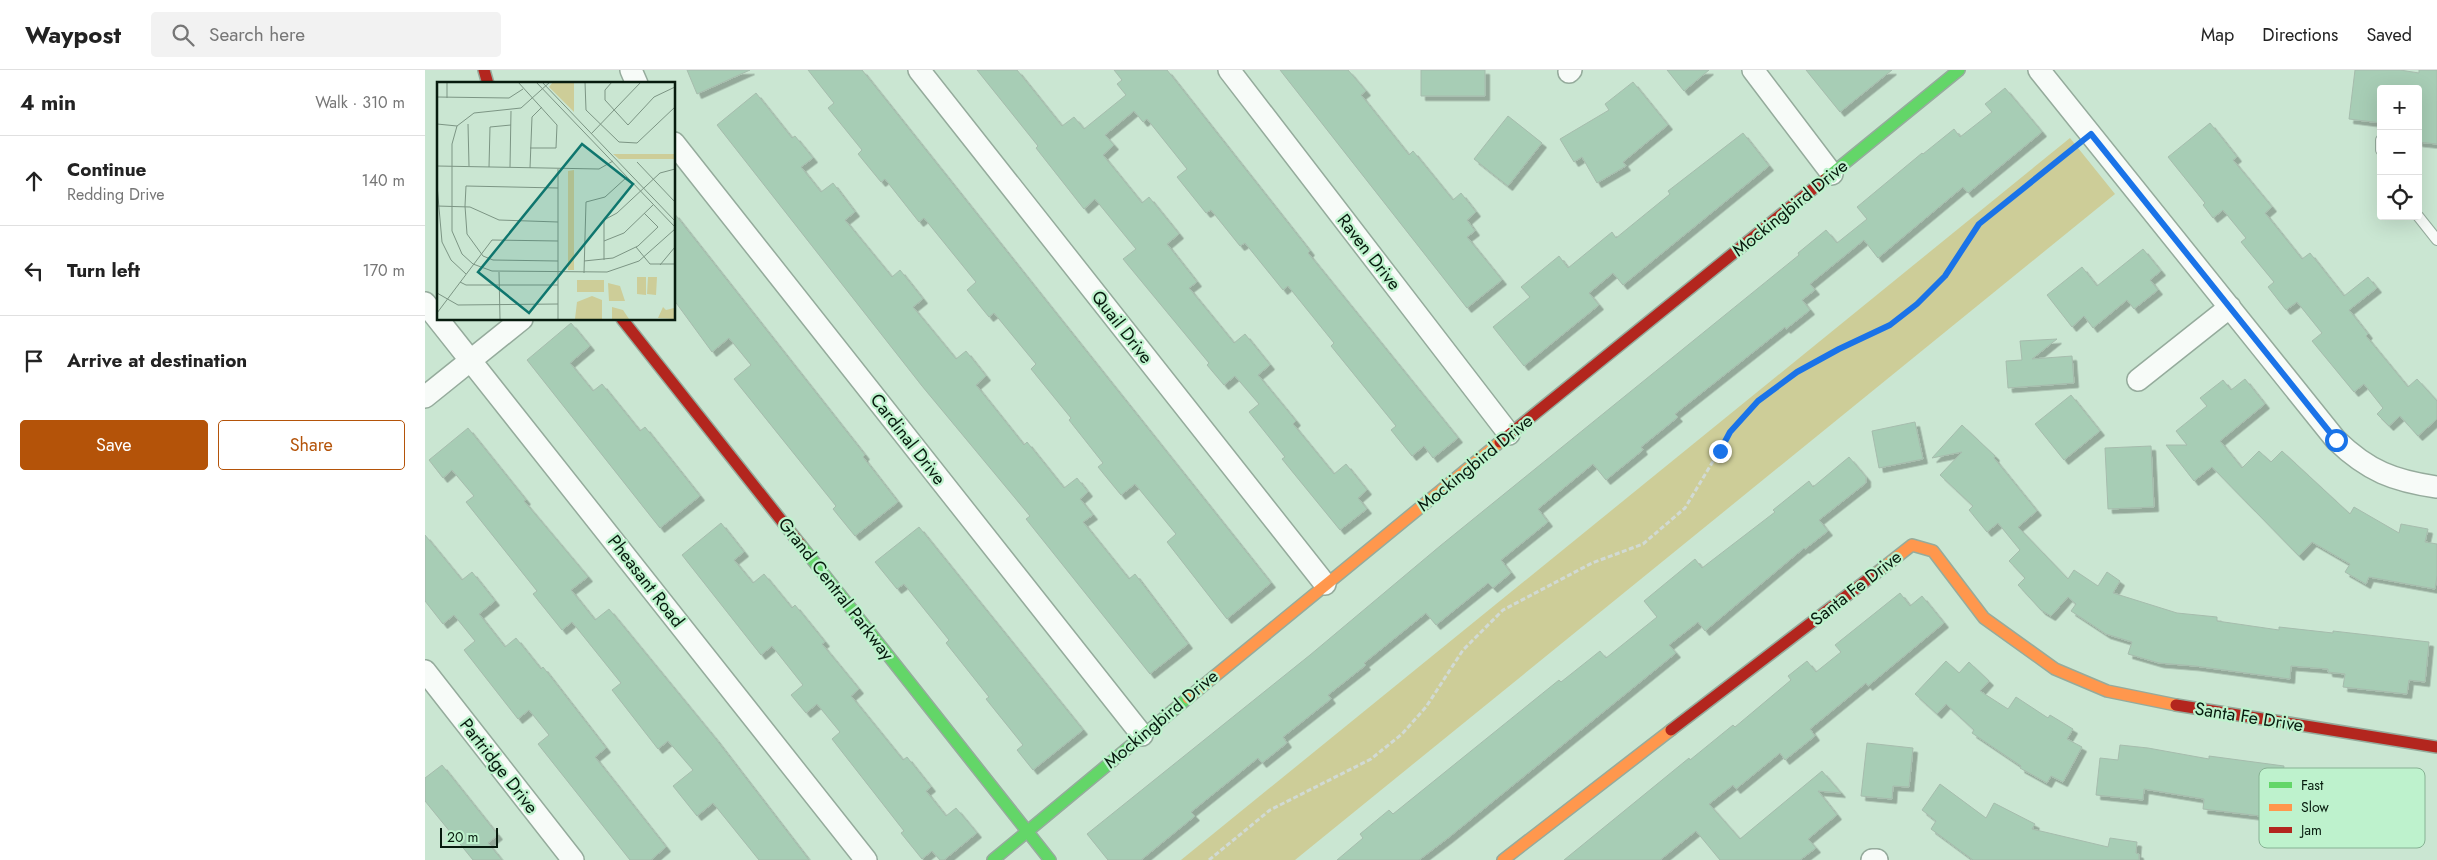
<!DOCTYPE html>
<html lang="en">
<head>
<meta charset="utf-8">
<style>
	body { margin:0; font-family:Jost,sans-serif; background:#f2f2f2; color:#222 }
	.controls { position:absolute; right:15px; top:15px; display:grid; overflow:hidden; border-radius:5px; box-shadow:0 5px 20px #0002 }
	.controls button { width:45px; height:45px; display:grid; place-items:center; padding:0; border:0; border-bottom:1px solid #e0e0e0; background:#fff; color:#222; font:25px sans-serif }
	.scale { position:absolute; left:15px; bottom:12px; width:58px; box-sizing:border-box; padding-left:5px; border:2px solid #071b0e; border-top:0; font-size:14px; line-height:18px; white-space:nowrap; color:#071b0e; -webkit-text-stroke:4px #bef2cd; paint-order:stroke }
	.stop { position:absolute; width:15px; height:15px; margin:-11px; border:4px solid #1a73e8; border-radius:50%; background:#fff }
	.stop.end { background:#1a73e8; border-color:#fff; box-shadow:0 1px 5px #0008 }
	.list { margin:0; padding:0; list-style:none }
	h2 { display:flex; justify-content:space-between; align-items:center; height:65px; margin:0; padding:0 20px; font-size:21px }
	h2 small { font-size:16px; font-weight:400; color:#767676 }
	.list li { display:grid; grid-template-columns:32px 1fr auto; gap:15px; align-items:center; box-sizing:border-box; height:90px; padding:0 20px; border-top:1px solid #e0e0e0 }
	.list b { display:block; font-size:19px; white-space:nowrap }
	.list p { margin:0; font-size:16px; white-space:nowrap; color:#767676 }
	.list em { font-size:16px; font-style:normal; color:#767676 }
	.actions { display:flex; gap:10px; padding:15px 20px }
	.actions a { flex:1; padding:11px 0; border:1px solid #b45309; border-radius:5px; text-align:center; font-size:18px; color:#b45309 }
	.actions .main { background:#b45309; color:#fff }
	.icon { flex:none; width:28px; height:28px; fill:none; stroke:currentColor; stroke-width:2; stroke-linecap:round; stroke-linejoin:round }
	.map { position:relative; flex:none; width:2012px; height:790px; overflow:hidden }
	header { display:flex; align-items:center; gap:30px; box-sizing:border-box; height:70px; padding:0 25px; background:#fff; border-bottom:1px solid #e0e0e0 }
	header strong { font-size:24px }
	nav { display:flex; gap:28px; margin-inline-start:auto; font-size:18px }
	.search { width:350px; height:45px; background:#f2f2f2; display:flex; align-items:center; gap:12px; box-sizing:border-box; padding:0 18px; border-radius:5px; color:#767676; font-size:19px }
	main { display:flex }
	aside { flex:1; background:#fff }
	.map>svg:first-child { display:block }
	.green { fill:#cdcd98 }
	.building { fill:#a7cdb5; stroke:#a6bcad; filter:url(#shadow) }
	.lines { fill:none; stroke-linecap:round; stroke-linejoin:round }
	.lane-casing { stroke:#95ab9c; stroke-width:12 }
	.street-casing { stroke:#95ab9c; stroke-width:24 }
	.fast-casing { stroke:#95ab9c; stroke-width:14 }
	.slow-casing { stroke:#95ab9c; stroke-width:14 }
	.jam-casing { stroke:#95ab9c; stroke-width:14 }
	.path { stroke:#d1dad4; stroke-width:3; stroke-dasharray:5 2.5; stroke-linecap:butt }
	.lane { stroke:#f7fbf8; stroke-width:10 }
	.street { stroke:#f7fbf8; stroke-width:21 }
	.fast { stroke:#63d668; stroke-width:11 }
	.slow { stroke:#ff974d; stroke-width:11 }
	.jam { stroke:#b3261e; stroke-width:11 }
	.route { stroke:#1a73e8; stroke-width:6 }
	.labels { text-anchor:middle; stroke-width:4.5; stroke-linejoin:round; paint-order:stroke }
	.street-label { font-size:18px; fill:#071b0e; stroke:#bef2cd }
	.inset-road { fill:none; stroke:#7c9584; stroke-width:1 }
	.view { fill:#0f766e; fill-opacity:0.15; stroke:#0f766e; stroke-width:2.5 }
	.inset-edge { fill:none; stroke:#071b0e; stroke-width:2.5 }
	.key { fill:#bef2cd; stroke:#87b294; stroke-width:1 }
	.key-label { font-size:14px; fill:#071b0e }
</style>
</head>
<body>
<header>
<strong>Waypost</strong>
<div class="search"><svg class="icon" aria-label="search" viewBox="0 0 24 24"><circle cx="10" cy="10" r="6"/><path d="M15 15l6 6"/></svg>Search here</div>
<nav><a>Map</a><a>Directions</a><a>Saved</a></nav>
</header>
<main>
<aside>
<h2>4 min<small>Walk · 310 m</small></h2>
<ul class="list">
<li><svg class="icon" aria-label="ahead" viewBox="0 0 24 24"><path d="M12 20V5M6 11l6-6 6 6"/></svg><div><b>Continue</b><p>Redding Drive</p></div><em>140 m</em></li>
<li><svg class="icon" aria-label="left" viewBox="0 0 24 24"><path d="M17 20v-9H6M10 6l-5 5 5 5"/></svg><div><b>Turn left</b></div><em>170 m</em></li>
<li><svg class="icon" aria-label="arrive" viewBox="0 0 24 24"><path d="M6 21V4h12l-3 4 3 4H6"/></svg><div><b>Arrive at destination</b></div></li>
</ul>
<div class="actions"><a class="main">Save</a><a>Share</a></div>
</aside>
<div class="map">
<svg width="2012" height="790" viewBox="0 0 2012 790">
	<defs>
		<filter id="shadow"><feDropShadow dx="4.5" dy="4.5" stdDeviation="0" flood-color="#0004"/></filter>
	</defs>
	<rect width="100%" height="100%" fill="#cae6d2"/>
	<path class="green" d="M 1645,68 L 1690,124 L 870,790 L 756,790 Z"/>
	<path class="building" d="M 262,0 L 325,0 L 272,24 Z
		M 383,0 L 437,0 L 846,513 L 802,549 L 742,472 L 751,464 L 710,414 L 696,425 L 673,397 L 678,393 L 644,350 L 646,348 L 606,299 L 611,294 L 569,243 L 564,247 L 542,220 L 551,212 L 499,148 L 494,152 L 460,109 L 456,112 L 433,84 L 437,80 L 403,38 L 409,33 Z
		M 552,0 L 592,0 L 637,56 L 649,47 L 659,59 L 701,25 L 692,14 L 697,10 L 689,0 L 742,0 L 885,181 L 883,183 L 1033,368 L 1008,388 L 999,376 L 987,386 L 966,360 L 971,356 L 906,276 L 909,273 L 863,216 L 858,220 L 820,173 L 815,176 L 786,140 L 781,143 L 752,107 L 762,99 L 722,49 L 718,52 L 709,41 L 680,65 L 689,75 L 678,85 L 717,133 L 724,127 L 754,164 L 742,174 L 772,212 L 764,218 L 809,273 L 820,264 L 845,295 L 833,305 L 871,351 L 868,354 L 909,404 L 921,394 L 942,420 L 933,428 L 942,439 L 915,460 L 857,389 L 860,387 L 824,342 L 834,334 L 810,306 L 799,315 L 782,295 L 784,293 L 698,189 L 711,179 L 670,129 L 659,139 L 611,78 L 613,76 Z
		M 855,0 L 923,0 L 941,21 L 936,25 L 984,85 L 988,81 L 1028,130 L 1036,123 L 1051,142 L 1042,150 L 1050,161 L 1042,167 L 1077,210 L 1042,238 Z
		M 996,0 L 1060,0 L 1060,26 L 996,26 Z
		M 1242,0 L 1284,0 L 1259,21 Z
		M 1381,0 L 1467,0 L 1415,42 Z
		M 1930,0 L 1975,0 L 1994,3 L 1994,0 L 2012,0 L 2012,74 L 1993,72 L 1993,19 L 1956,19 L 1956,53 L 1924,49 Z
		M 1208,12 L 1243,55 L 1198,92 L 1201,96 L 1172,113 L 1157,87 L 1149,92 L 1135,69 L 1184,40 L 1180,34 Z
		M 1580,18 L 1617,62 L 1543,123 L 1538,117 L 1453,188 L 1439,170 L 1385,214 L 1390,220 L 1377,230 L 1385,240 L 1361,259 L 1360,257 L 1250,344 L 1253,347 L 1216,377 L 1218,380 L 1181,410 L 1168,394 L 1113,439 L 1123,452 L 1076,490 L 1086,503 L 1068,518 L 1063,513 L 1011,555 L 1001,543 L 939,593 L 941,595 L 903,625 L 906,629 L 858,667 L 862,673 L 837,693 L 833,688 L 766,742 L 770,746 L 716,790 L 683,790 L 662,764 L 885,585 L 1015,476 L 1374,185 L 1373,183 L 1401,160 L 1412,173 L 1442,149 L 1432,137 L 1497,83 L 1498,84 L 1529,59 L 1535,67 L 1567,42 L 1560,34 Z
		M 331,23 L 367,68 L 370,66 L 388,88 L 376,97 L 396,122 L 408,113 L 430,142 L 420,150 L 467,207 L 475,200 L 498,229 L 488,237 L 531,289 L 541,281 L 561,306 L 551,315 L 599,375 L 602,372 L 639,418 L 652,408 L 663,422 L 655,429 L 668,445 L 658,452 L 704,509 L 710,504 L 763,574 L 725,604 L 601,449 L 605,446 L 497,316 L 292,55 Z
		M 1083,46 L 1117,73 L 1083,116 L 1049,89 Z
		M 1785,53 L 1812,87 L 1808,90 L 1847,137 L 1840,143 L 1877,189 L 1885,183 L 1919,226 L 1943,207 L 1952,218 L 1924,240 L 1943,264 L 1941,266 L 1983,317 L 1992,309 L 2012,331 L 2012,349 L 1993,366 L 1975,346 L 1964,356 L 1952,344 L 1958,338 L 1939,314 L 1929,322 L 1887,271 L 1897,263 L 1872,232 L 1861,240 L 1843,217 L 1849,212 L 1816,172 L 1821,168 L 1798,140 L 1788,148 L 1778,135 L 1780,133 L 1743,87 Z
		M 1318,63 L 1344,96 L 1198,215 L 1188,203 L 1164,223 L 1174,235 L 1099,296 L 1068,257 L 1105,227 L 1096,217 L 1134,186 L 1143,198 L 1187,162 L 1191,168 L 1245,124 L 1243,121 Z
		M 249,143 L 440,385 L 438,387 L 473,432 L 430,466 L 408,439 L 411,436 L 309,309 L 326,295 L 304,268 L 287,282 L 249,230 Z
		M 1718,179 L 1736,201 L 1725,210 L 1733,220 L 1709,239 L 1702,230 L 1668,258 L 1659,246 L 1647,257 L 1622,225 L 1657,197 L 1672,216 Z
		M 146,253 L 165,276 L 145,293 L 168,321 L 177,314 L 215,361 L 220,357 L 275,426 L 235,458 L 102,290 Z
		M 1632,269 L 1607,289 L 1647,286 L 1649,313 L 1583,318 L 1581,291 L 1597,290 L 1595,271 Z
		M 1820,309 L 1840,334 L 1795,371 L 1817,398 L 1834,381 L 1846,392 L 1857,381 L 1925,444 L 1929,437 L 1974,463 L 1976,454 L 2003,459 L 2000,472 L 2012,474 L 2012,506 L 2010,519 L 1944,507 L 1941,514 L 1920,502 L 1925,494 L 1887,472 L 1874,486 L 1787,397 L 1769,411 L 1741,375 L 1762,375 L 1751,361 L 1782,336 L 1775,328 L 1798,310 L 1806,320 Z
		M 1646,325 L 1675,361 L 1639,390 L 1610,354 Z
		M 1490,352 L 1498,389 L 1454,398 L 1447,361 Z
		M 1537,355 L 1570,386 L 1569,388 L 1612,441 L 1593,457 L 1643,509 L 1649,500 L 1673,516 L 1682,502 L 1695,511 L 1688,523 L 1752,543 L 1792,547 L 1792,551 L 1854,560 L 1854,557 L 1908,563 L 1908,561 L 2004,572 L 2000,612 L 1984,610 L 1982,624 L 1918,617 L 1920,604 L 1903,602 L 1903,599 L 1866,596 L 1865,609 L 1770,596 L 1734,593 L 1703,584 L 1707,572 L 1681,564 L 1646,541 L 1651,534 L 1643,527 L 1626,546 L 1616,540 L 1593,515 L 1600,508 L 1584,491 L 1595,480 L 1573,453 L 1562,462 L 1544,440 L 1548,436 L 1515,405 L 1537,382 L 1507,388 Z
		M 43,358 L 101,430 L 99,431 L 163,507 L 146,520 L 170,550 L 184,539 L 290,668 L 384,790 L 334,790 L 288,733 L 272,746 L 248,716 L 268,700 L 243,671 L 233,679 L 187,620 L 196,613 L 147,552 L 137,560 L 108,524 L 112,521 L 41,432 L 49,426 L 27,400 L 18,408 L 4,390 Z
		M 1726,376 L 1729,437 L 1683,439 L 1680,378 Z
		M 1424,387 L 1441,407 L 1441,413 L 1394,450 L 1403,461 L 1380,479 L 1379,478 L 1280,561 L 1273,552 L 1244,575 L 1251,583 L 1023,768 L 994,790 L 912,790 L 938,768 L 935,764 L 964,740 L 968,744 L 1134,610 L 1136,612 L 1175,581 L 1181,588 L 1232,547 L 1219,531 L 1270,489 L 1277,498 L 1350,442 L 1348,440 L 1384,411 L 1388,417 Z
		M 296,453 L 319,482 L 309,490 L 328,513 L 339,504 L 367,538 L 370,535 L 400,572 L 397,574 L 434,619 L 426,626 L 478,690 L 482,687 L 506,717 L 501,721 L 521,746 L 531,738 L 552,763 L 519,790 L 515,790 L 507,781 L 497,789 L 476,763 L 479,761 L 407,669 L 415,662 L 392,634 L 381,643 L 366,625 L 378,615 L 347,576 L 336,585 L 257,485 Z
		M 494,457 L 658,660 L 608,700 L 592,680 L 598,675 L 561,629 L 564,627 L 521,573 L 524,570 L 479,514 L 472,519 L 450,492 Z
		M 0,465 L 37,510 L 47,502 L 70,531 L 54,544 L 80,577 L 91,568 L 116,599 L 118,597 L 181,678 L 170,687 L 241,777 L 226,790 L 205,790 L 113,674 L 124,665 L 104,640 L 93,649 L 39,580 L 50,571 L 29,545 L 18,554 L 0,531 Z
		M 1475,523 L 1485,536 L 1497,526 L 1519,553 L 1443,616 L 1441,613 L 1385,659 L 1390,666 L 1360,690 L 1355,683 L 1311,719 L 1308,715 L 1284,734 L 1315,769 L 1397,701 L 1416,723 L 1393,721 L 1412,745 L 1383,769 L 1391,778 L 1375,790 L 1295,790 L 1271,761 L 1235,790 L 1139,790 L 1264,688 L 1265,690 L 1308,655 L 1310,657 L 1366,610 L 1363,606 L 1382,591 L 1391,602 L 1416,582 L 1410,575 Z
		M 1521,591 L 1534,603 L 1544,592 L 1564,611 L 1555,621 L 1583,639 L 1591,627 L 1623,648 L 1625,645 L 1648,659 L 1642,669 L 1657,677 L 1638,712 L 1626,706 L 1622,713 L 1595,698 L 1596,696 L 1547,663 L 1549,660 L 1521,634 L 1512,644 L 1490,624 Z
		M 1442,673 L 1488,678 L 1484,717 L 1468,716 L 1467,729 L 1436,726 Z
		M 1695,675 L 1723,678 L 1784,689 L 1784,686 L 1859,696 L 1857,712 L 1887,715 L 1889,700 L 1973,712 L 1970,725 L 1987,727 L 1980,766 L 1942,759 L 1875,751 L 1875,759 L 1844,755 L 1844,747 L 1778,739 L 1779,729 L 1719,719 L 1718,730 L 1671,725 L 1675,688 L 1693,690 Z
		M 17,695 L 73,765 L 63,773 L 77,790 L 48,790 L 0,731 L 0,708 Z
		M 1515,714 L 1561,748 L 1569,733 L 1610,754 L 1607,759 L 1683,777 L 1685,768 L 1712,772 L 1711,783 L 1714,784 L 1714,790 L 1548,790 L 1506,759 L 1511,751 L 1497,740 Z"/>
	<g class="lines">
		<defs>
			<path id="lane" d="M 1956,70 L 1956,80
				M 1993,146 L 2012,170"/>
			<path id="street" d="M 206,0 L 212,14
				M 494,0 L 900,514
				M 804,0 L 1084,364
				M 1328,0 L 1407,104
				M 1614,0 L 1911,370 C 1943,401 1969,411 2012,417
				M 1144,2 L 1146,0
				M 249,73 L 717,665
				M 0,233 L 441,790
				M 1713,310 L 1805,237
				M 0,327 L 97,249
				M 0,601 L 148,790
				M 1447,790 L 1452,790"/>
			<path id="fast" d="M 1399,110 L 1534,0
				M 375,474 L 625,790
				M 568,790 L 763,628"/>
			<path id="slow" d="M 1459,497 L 1487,475 L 1508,481 L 1559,548 L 1630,599 L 1682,621 L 1751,635
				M 763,628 L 1075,372
				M 1078,790 L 1246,660"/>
			<path id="jam" d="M 59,0 L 63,14
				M 197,249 L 375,474
				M 1075,372 L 1399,110
				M 1751,635 L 2012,677
				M 1246,660 L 1459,497"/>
		</defs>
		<use href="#lane" class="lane-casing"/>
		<use href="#street" class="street-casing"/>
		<use href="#fast" class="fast-casing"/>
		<use href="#slow" class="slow-casing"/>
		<use href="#jam" class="jam-casing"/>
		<path class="path" d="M 784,790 L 845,740 L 946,689 L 977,664 L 1001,637 L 1038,580 L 1078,540 L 1167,493 L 1218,474 L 1260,438 L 1305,363 L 1333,331 L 1372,302 L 1414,279 L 1465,255 L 1492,234 L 1520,206 L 1554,154 L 1652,75"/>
		<use href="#lane" class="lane"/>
		<use href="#street" class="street"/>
		<use href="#fast" class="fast"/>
		<use href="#slow" class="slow"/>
		<use href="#jam" class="jam"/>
	</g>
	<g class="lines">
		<path class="route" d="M 1295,381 L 1305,362 L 1333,331 L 1372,302 L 1414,279 L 1465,255 L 1492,234 L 1520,206 L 1554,154 L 1666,64 L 1911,370"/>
	</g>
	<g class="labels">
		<g class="street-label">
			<text transform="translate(1365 138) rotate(-39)" y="6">Mockingbird Drive</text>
			<text transform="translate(944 182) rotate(52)" y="6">Raven Drive</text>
			<text transform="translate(697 257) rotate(52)" y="6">Quail Drive</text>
			<text transform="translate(483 369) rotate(52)" y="6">Cardinal Drive</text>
			<text transform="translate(1050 393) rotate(-39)" y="6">Mockingbird Drive</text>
			<text transform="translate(221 511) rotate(52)" y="6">Pheasant Road</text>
			<text transform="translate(1431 518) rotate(-38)" y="6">Santa Fe Drive</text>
			<text transform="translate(411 519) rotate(52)" y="6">Grand Central Parkway</text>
			<text transform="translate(1824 647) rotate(9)" y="6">Santa Fe Drive</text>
			<text transform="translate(736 649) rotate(-40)" y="6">Mockingbird Drive</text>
			<text transform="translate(74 696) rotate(52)" y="6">Partridge Drive</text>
		</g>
	</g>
	<g transform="translate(12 12)">
		<rect width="238" height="238" fill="#cae6d2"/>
		<path d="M 116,0 L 137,0 L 137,30 L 112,5 ZM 176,72 L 237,72 L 237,77 L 182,77 ZM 137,88 L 137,188 L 131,188 L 131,89 ZM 200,195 L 209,195 L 209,213 L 200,212 ZM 211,195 L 220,195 L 219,213 L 210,212 ZM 140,198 L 167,198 L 167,210 L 140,210 ZM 171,201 L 183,204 L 188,219 L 172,219 ZM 155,214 L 165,218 L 165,237 L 138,237 L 140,220 ZM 175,225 L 186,228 L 192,237 L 175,237 ZM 226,225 L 229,228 L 237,226 L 237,237 L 221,236 Z" fill="#cdcd98"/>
		<path class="inset-road" d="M 81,0 L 120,43 L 119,66 L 93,66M 99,0 L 238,145M 105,0 L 238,139M 113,0 L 84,26 L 37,31 L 20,44 L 15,62 L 15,149 L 25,172 L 36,182 L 55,189 L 170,190 L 202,179 L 238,147M 148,0 L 149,28 L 182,60 L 200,61 L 238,25M 175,0 L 168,8 L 168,18 L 191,43 L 217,15 L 238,5M 0,15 L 72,16 L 86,7M 10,16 L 10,0M 0,42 L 20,44M 31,42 L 32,84M 154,52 L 204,0M 200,80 L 238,120M 0,84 L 162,87 L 176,79M 52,85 L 53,45 L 74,43M 73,85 L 74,29M 93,86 L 95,35 L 105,25M 121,87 L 121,237M 0,103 L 5,160 L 14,178 L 29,192M 121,106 L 29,104 L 28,124 L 30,152 L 46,174 L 56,178 L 121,179M 0,124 L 33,125 L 62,138 L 121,140M 167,159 L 187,151 L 216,123M 199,165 L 213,182 L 238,182M 167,178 L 167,138 L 180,131 L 223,91 L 238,87M 147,179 L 176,176 L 201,164 L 221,145 L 207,131M 223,183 L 238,165M 62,190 L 63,237M 147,191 L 149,120 L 168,115 L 190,95M 23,200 L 29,203 L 121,203M 0,211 L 21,223 L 121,222M 0,231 L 55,158 L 121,159"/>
		<path class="view" d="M 145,62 L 196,102 L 92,231 L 41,190 Z"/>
		<rect width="238" height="238" class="inset-edge"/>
	</g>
	<rect x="1834" y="698" width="166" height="80" rx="8" class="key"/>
	<rect x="1844" y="712" width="23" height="6" fill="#63d668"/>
	<rect x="1844" y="734" width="23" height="7" fill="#ff974d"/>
	<rect x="1844" y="757" width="23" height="6" fill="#b3261e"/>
	<g class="key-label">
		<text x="1876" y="720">Fast</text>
		<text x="1876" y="742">Slow</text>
		<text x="1876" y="765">Jam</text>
	</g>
</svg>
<div class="controls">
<button>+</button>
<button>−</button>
<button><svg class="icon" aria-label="locate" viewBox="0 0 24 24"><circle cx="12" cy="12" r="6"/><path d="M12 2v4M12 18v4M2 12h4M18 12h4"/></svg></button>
</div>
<div class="scale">20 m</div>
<div class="stop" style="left:1911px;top:370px"></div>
<div class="stop end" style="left:1295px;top:381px"></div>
</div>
</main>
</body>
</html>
